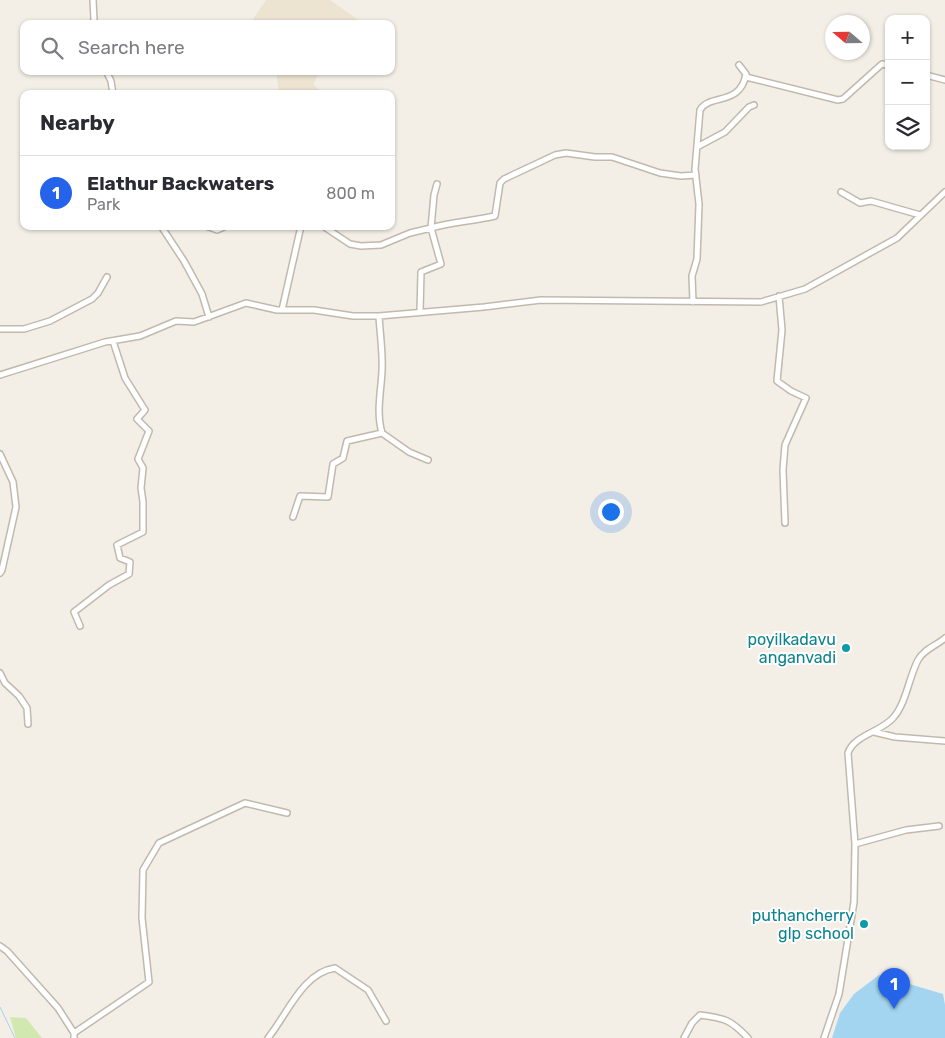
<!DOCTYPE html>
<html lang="en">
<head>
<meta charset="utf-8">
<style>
	body { margin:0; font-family:Rubik,sans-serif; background:#f2f2f3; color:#2b2b33 }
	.controls { position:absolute; right:15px; top:15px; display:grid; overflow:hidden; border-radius:10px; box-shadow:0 1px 4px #0004 }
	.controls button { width:45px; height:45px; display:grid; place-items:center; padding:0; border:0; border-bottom:1px solid #e1e1e2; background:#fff; color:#2b2b33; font:25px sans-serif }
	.compass { position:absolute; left:825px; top:15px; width:45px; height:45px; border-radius:50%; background:#fff; box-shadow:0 1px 4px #0004; rotate:290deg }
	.you { position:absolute; left:610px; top:511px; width:18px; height:18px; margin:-12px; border:4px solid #fff; border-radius:50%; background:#1a73e8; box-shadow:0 0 0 8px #1a73e833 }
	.badge { display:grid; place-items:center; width:32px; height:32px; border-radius:50%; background:#2563eb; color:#fff; font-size:16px; font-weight:700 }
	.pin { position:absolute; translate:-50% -41px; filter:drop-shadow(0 1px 2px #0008) }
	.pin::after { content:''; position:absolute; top:26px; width:18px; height:15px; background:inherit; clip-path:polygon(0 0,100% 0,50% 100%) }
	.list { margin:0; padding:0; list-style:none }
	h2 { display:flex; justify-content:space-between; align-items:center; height:65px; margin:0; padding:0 20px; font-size:21px }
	h2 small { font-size:16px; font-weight:400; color:#7c7c81 }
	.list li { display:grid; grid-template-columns:32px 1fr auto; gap:15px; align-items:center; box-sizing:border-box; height:75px; padding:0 20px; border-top:1px solid #e1e1e2 }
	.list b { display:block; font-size:19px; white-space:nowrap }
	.list p { margin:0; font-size:16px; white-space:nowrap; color:#7c7c81 }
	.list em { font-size:16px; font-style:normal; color:#7c7c81 }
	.icon { flex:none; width:28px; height:28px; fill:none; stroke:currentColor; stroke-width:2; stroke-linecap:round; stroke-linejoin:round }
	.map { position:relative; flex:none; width:945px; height:1038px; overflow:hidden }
	.search { position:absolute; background:#fff; box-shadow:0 1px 4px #0004; left:20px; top:20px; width:375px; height:55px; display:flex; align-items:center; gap:12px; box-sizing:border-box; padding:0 18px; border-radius:10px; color:#7c7c81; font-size:19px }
	.panel { position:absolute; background:#fff; box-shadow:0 1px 4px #0004; left:20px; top:90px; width:375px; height:140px; border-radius:10px }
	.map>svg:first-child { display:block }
	.education { fill:#ede3d1 }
	.green { fill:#d1e8b0 }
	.water { fill:#a3d5f0 }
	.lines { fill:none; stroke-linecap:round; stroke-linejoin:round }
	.stream { stroke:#a3d5f0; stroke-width:1 }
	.street-casing { stroke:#c2b9ad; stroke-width:8 }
	.street { stroke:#fff; stroke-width:5 }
	.culture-dot { fill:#0f9aa8; stroke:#fff; stroke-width:2 }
	.labels { text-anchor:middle; stroke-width:4; stroke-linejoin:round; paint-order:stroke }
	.culture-label { font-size:16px; fill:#0d838f; stroke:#fff; text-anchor:end }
</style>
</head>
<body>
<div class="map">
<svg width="945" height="1038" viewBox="0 0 945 1038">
	<rect width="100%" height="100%" fill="#f3efe7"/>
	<path class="education" d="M 266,0 L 330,0 L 357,19 L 354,24 L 259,24 L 253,19 Z
		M 276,71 L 321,71 L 313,84 L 324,94 L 279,94 Z"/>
	<path class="green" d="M 10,1017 L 26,1018 L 42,1038 L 16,1038 Z"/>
	<path class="water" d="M 879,975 L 943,994 L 945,1005 L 945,1038 L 832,1038 L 840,1013 L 854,994 Z"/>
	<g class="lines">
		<path class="stream" d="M 0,1007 L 15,1038"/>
		<defs>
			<path id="street" d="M 93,0 L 94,20 L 93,24
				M 106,71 L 111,81 L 113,94
				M 926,75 L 945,80
				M 746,77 L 838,100 L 843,99 L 882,64 L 889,65
				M 697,147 L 725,132 L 749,107 L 754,105
				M 841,192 L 860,203 L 871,201 L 920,215
				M 161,226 L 184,261 L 202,294 L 209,317
				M 206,226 L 217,230 L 226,226
				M 323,226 L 350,244 L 361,246 L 381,245 L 410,233 L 431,228 L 434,195 L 437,184
				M 779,296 L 782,330 L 777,381 L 791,391 L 806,398 L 785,445 L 783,470 L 785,523
				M 693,302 L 692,276 L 697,259 L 699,204 L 695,169 L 700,110 C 710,93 740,107 746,74 L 739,65
				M 282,310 L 301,226
				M 420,311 L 421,272 L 441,264 L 431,228 C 452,222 473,221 495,216 L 500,183 L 504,179 L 555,155 L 566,153 L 595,157 L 612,157 L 660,173 L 681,176 L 696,175
				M 0,329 L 24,329 L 50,321 L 92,299 L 98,293 L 107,277
				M 0,375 L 105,342 L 140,336 L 176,321 L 194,322 L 246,303 L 277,310 L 314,310 L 353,316 L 379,316 L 484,307 L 541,300 L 761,302 L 805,289 L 897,238 L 945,192
				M 382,433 L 409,452 L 428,460
				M 0,454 L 13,482 L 16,507 L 2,570 L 0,573
				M 293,517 L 300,496 L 328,497 L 333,464 L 343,458 L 347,441 L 382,433 C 376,412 381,392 382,371 C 383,353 380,334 379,316
				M 80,626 L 74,612 L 109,585 L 129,574 L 130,562 L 120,558 L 117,545 L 143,532 L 143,502 L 141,488 L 143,468 L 138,459 L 149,431 L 137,419 L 145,410 L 125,378 L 113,341
				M 0,673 L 5,683 L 19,696 L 27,708 L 28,724
				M 874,732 L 895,737 L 945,741
				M 855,844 L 906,830 L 939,826
				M 0,946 L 7,951 L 58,1008 L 74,1033 L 74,1038
				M 74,1033 L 149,982 L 142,918 L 143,870 L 159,843 L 245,803 L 287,813
				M 268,1038 C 287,1015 302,973 335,968 L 368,990 L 386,1021
				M 684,1038 L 692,1023 L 700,1015 C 725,1018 731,1020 748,1038
				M 824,1038 L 839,994 L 854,902 L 855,844 L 848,753 C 854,735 881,732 893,718 C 906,704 909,677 918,660 C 924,649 936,646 945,638"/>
		</defs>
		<use href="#street" class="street-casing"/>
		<use href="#street" class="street"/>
	</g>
	<g class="culture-dot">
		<circle cx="846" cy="648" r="5"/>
		<circle cx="864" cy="924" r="5"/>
	</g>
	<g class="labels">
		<g class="culture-label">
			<text x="836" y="645">poyilkadavu<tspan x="836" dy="18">anganvadi</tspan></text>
			<text x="854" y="921">puthancherry<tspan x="854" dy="18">glp school</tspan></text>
		</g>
	</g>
</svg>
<div class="controls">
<button>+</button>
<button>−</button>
<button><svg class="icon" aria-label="layers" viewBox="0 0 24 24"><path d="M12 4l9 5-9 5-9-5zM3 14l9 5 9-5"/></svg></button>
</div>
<svg class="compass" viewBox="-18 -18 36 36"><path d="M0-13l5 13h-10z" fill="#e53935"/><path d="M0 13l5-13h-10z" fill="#7c7c81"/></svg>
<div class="you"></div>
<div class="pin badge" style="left:894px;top:1009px">1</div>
<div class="search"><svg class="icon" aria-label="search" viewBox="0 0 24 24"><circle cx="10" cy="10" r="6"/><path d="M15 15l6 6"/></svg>Search here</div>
<section class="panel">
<h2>Nearby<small></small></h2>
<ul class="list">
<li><span class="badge">1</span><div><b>Elathur Backwaters</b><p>Park</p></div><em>800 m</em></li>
</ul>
</section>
</div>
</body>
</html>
